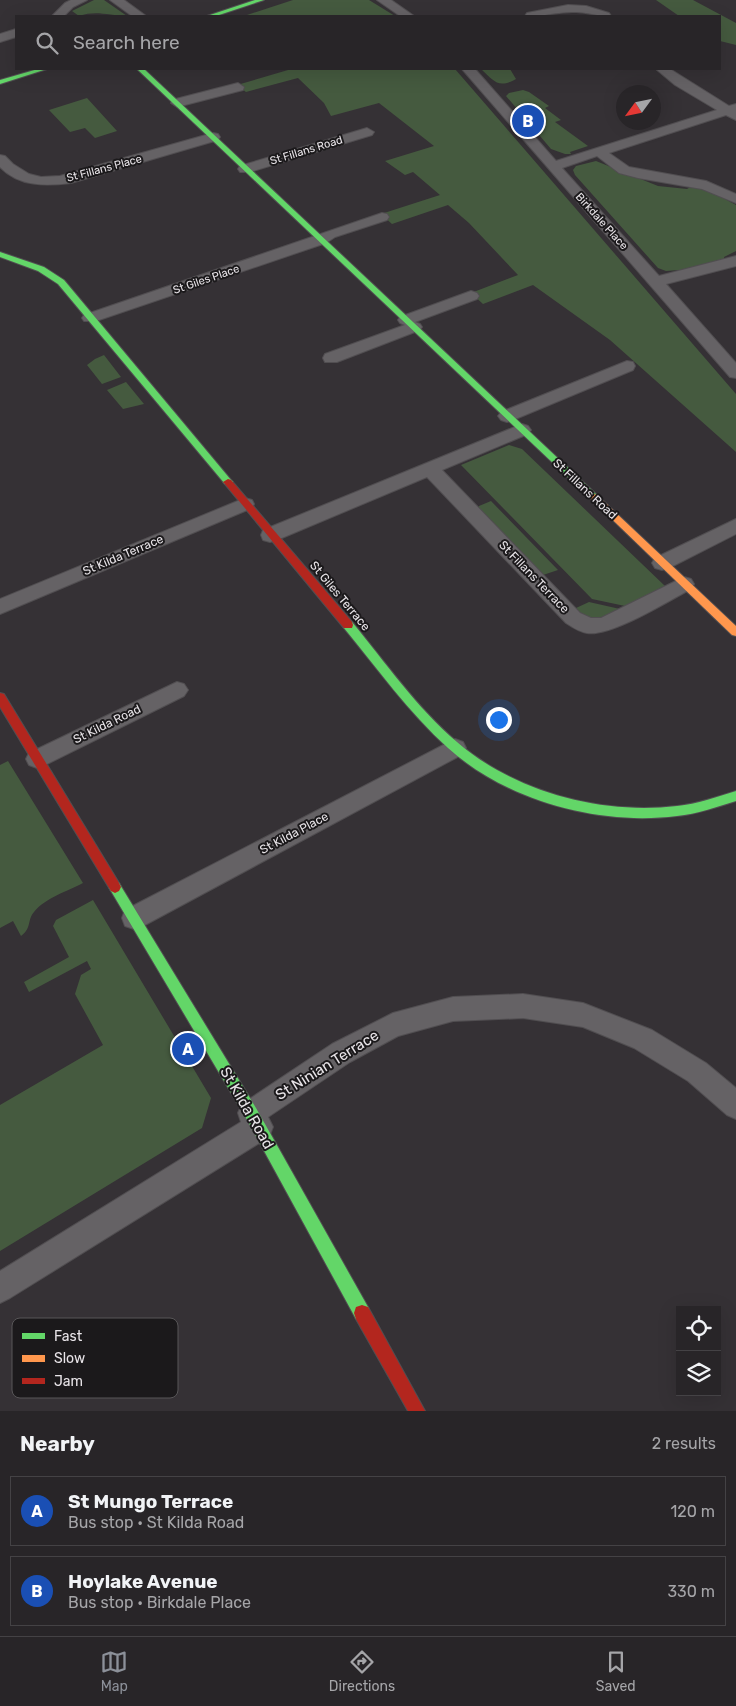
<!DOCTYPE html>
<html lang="en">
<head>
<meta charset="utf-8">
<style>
	body { margin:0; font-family:Rubik,sans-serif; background:#343134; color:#f1f3f6 }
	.controls { position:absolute; right:15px; bottom:15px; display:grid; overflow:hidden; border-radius:0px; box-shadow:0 5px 20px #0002 }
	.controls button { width:45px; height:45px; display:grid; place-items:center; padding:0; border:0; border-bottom:1px solid #444245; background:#282528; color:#f1f3f6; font:25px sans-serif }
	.compass { position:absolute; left:616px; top:85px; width:45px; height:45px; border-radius:50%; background:#282528; box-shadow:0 5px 20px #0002; rotate:237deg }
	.you { position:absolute; left:498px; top:719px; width:18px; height:18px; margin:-12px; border:4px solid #fff; border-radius:50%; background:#1a73e8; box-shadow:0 0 0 8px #1a73e833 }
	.badge { display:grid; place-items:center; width:32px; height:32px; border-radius:50%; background:#8c9099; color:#fff; font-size:16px; font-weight:700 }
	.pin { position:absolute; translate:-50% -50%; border:2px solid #fff; box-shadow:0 1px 5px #0006 }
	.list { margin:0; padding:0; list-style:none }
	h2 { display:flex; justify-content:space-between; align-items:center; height:65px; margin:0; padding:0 20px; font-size:21px }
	h2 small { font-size:16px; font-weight:400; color:#a5a5a8 }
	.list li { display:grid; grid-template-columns:32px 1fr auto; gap:15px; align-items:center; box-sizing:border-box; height:70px; margin:0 10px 10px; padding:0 10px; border:1px solid #444245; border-radius:0px }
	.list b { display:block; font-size:19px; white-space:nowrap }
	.list p { margin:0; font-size:16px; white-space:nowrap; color:#a5a5a8 }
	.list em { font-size:16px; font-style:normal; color:#a5a5a8 }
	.icon { flex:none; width:28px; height:28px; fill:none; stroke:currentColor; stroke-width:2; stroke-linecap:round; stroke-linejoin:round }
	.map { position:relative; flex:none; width:736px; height:1411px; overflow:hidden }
	.search { position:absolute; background:#282528; box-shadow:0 5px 20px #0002; left:15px; right:15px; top:15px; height:55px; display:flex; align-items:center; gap:12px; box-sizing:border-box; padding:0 18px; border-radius:0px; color:#a5a5a8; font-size:19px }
	.sheet { height:225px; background:#282528 }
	nav { display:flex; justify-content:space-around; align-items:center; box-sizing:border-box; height:70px; border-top:1px solid #444245; background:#282528; font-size:14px; color:#a5a5a8 }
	nav a { display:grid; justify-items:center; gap:2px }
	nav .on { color:#8c9099 }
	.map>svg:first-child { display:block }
	.green { fill:#455a3f }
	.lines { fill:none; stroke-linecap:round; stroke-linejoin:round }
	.street-casing { stroke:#514e51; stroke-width:2 }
	.fast-casing { stroke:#514e51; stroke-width:2 }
	.slow-casing { stroke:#514e51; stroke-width:2 }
	.jam-casing { stroke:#514e51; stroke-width:2 }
	.street { fill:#656265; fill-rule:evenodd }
	.fast { fill:#63d668; fill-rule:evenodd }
	.slow { fill:#ff974d; fill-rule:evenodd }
	.jam { fill:#b3261e; fill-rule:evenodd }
	.labels { text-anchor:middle; stroke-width:4; stroke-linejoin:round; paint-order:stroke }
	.far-street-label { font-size:11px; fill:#e8e4e8; stroke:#1b191b }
	.street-label { font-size:12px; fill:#e8e4e8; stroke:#1b191b }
	.near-street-label { font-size:15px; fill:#e8e4e8; stroke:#1b191b }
	.key { fill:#1b191b; stroke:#585658; stroke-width:1 }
	.key-label { font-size:14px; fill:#e8e4e8 }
</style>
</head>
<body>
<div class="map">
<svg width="736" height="1411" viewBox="0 0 736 1411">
	<rect width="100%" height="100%" fill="#353135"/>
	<path class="green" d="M 94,0 L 104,0 L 127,16 C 109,16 97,10 79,16 L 72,11 Z
		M 293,0 L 369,0 L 395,16 L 244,16 Z
		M 656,0 L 693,0 L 736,23 L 736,45 L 720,41 L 720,16 L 679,16 Z
		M 287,69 L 455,69 L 736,394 L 736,452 L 610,340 L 533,285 L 483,304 L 471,293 L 518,275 L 469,223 L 448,205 L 392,224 L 381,214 L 440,195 L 413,172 L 405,175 L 385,161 L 434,146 L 379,103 L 331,116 L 324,103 L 298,78 L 246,92 L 237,85 L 288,70 Z
		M 481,69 L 510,69 L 516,79 C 498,89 494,81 481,69 Z
		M 523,90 L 529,92 L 549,106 L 545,108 L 561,120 L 555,122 L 588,146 L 570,152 L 571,154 L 565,154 L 551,149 L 506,96 L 509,93 Z
		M 87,98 L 117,131 L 95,138 L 85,128 L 70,132 L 49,110 Z
		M 596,161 L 658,186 L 687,189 L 692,186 L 708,190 L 736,205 L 736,251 L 724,257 L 725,262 L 681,272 L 679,270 L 666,271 L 658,268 L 575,175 L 573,170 L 576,166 Z
		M 104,355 L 121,377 L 102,384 L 87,365 L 95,359 Z
		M 126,382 L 144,404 L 123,409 L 107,390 Z
		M 509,445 L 522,449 L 665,586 L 625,606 L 592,599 L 461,465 Z
		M 491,501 L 558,570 L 540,576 L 477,510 L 479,506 Z
		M 589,602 L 620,609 C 598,620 598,624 575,612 L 576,608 Z
		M 8,761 L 83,883 C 68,891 45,898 34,912 C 27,920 32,928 21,936 L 13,921 L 0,928 L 0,765 Z
		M 93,900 L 211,1098 L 202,1128 L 0,1251 L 0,1105 L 103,1045 L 75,994 L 81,975 L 91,969 L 87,961 L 29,992 L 24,982 L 69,957 L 53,926 L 56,920 Z"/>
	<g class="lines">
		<defs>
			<path id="street" d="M 71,0 L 87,0 L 73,7 L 64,16 L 52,16 L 65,3 Z
				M 110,0 L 124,0 L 146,16 L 132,16 Z
				M 377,0 L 391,0 L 414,16 L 400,16 Z
				M 568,5 L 586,6 L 609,13 L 611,16 C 599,17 588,12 576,12 C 559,11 542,17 525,16 L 527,13 Z
				M 16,29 L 16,37 L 0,42 L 0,34 Z
				M 462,69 L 475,69 L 556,161 L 717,110 L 675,85 L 656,69 L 670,69 L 729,106 L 736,104 L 736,120 L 726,115 L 609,153 L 629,167 L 706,181 L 736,194 L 736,203 L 702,189 L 638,178 L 619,173 L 597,156 L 562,168 L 659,276 L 736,256 L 736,266 L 666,284 L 736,363 L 736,378 L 730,377 Z
				M 238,83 L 244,87 L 243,90 L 177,107 L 171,103 L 172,100 Z
				M 367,128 L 374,132 L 372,135 L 250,172 L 240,172 L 238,169 L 240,166 Z
				M 213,133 L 218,134 L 220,137 L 218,140 L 71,183 C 46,186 19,187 0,167 L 0,155 L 5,156 L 13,164 L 29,174 L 41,177 L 60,176 Z
				M 382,213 L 387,214 L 389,217 L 387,220 L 335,237 L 326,243 L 96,321 L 84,321 L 82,318 L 84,315 Z
				M 471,291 L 477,293 L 479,296 L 477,299 L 415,322 L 420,324 L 422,327 L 420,330 L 337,362 L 325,362 L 323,358 L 325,354 L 405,325 L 400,323 L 398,320 L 400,317 Z
				M 627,361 L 633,362 L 635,366 L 633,370 L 513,420 L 507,422 L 501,420 L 498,416 L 501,412 Z
				M 522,424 L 528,426 L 531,430 L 528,434 L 442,470 L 580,613 L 591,618 L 601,618 L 684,577 L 691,579 L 694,584 L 691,589 C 668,601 611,637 587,633 C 580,632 572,627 566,623 L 427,477 L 277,540 L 270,542 L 263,540 L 261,535 L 263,530 Z
				M 245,498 L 252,500 L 254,504 L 252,508 L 0,614 L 0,599 Z
				M 736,519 L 736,534 L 669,568 L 662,570 L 655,568 L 652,563 L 655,558 Z
				M 177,682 L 184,684 L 188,690 L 184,696 L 45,765 L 37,768 L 29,765 L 26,759 L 29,753 Z
				M 455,739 L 463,742 L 466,748 L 463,754 L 143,926 L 134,929 L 125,926 L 122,918 L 125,910 Z
				M 523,994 L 583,1003 L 652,1030 L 706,1063 L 736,1088 L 736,1119 L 727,1115 L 688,1081 L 634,1048 L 583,1027 L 523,1018 L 453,1021 L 398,1036 L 350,1062 L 268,1117 L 273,1127 L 269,1137 L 10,1298 L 0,1303 L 0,1271 L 241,1122 L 238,1113 L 242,1104 L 332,1044 L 393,1013 L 453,997 Z"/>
			<path id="fast" d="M 255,0 L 264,0 L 216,16 L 207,16 Z
				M 38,69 L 47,69 L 0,84 L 0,80 Z
				M 137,69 L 144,69 L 597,495 L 599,497 L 597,499 L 591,499 Z
				M 0,252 L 44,267 L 64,280 L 231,480 L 233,482 L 231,484 L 225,484 L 58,284 L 38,271 L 0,257 Z
				M 348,621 L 352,622 C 385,662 417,708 457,742 C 515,792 601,815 677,806 C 697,804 717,797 736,791 L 736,801 C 717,807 697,814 677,816 C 599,826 507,801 448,748 C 409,713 377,668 344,628 L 343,625 L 344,622 Z
				M 115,881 L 119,883 L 256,1108 L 368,1307 L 370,1313 L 368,1319 L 362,1321 L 356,1319 L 246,1118 L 111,891 L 109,887 L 111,883 Z"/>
			<path id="slow" d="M 594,494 L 597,495 L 736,626 L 736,636 L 732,635 L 591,499 L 589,497 Z"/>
			<path id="jam" d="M 228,479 L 231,480 L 352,622 L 353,625 L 352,628 L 344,628 L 225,484 L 223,482 Z
				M 0,693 L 4,694 L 119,883 L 121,887 L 119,891 L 115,893 L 111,891 L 0,707 Z
				M 362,1305 L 368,1307 L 425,1411 L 408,1411 L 356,1319 L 354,1313 L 356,1307 Z"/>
		</defs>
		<use href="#street" class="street-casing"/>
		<use href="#fast" class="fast-casing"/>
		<use href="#slow" class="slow-casing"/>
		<use href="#jam" class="jam-casing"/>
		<use href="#street" class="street"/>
		<use href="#fast" class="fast"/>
		<use href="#slow" class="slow"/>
		<use href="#jam" class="jam"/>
	</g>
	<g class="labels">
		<g class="far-street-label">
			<text transform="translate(306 150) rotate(-17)" y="4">St Fillans Road</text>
			<text transform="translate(104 168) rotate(-15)" y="4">St Fillans Place</text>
			<text transform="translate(602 221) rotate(48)" y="4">Birkdale Place</text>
			<text transform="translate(206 279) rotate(-19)" y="4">St Giles Place</text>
		</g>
		<g class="street-label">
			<text transform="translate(585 489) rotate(43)" y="4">St Fillans Road</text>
			<text transform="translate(123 555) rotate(-23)" y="4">St Kilda Terrace</text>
			<text transform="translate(534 577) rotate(46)" y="4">St Fillans Terrace</text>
			<text transform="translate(340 596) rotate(50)" y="4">St Giles Terrace</text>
			<text transform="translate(107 724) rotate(-26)" y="4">St Kilda Road</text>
			<text transform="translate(294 833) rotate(-28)" y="4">St Kilda Place</text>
		</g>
		<g class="near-street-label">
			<text transform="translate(327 1065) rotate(-32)" y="5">St Ninian Terrace</text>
			<text transform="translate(247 1108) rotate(60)" y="5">St Kilda Road</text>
		</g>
	</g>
	<rect x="12" y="1318" width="166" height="80" rx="8" class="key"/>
	<rect x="22" y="1333" width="23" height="6" fill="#63d668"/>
	<rect x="22" y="1355" width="23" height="7" fill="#ff974d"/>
	<rect x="22" y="1378" width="23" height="6" fill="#b3261e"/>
	<g class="key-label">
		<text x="54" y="1341">Fast</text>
		<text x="54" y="1363">Slow</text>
		<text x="54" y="1386">Jam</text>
	</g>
</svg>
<div class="controls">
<button><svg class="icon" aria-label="locate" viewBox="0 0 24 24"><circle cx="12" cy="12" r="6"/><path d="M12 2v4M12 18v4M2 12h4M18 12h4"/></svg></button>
<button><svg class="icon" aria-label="layers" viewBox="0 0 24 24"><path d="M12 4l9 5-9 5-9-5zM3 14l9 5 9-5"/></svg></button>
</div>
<svg class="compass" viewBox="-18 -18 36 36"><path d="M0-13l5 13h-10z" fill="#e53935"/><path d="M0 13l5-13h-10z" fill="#a5a5a8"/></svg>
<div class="you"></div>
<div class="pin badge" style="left:188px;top:1049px;background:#1a4fb4">A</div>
<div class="pin badge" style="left:528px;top:121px;background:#1a4fb4">B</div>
<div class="search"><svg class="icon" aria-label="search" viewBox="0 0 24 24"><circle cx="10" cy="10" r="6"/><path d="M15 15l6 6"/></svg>Search here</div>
</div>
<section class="sheet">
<h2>Nearby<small>2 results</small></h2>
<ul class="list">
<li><span class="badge" style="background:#1a4fb4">A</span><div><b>St Mungo Terrace</b><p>Bus stop · St Kilda Road</p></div><em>120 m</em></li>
<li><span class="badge" style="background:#1a4fb4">B</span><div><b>Hoylake Avenue</b><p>Bus stop · Birkdale Place</p></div><em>330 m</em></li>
</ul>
</section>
<nav>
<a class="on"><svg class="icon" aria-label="map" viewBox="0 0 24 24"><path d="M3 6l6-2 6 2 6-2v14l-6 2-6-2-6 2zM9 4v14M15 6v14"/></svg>Map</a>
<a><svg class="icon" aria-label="directions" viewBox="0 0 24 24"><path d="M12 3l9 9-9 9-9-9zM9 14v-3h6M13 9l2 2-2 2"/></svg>Directions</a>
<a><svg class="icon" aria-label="saved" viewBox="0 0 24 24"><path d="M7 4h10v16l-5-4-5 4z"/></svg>Saved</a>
</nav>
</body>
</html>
